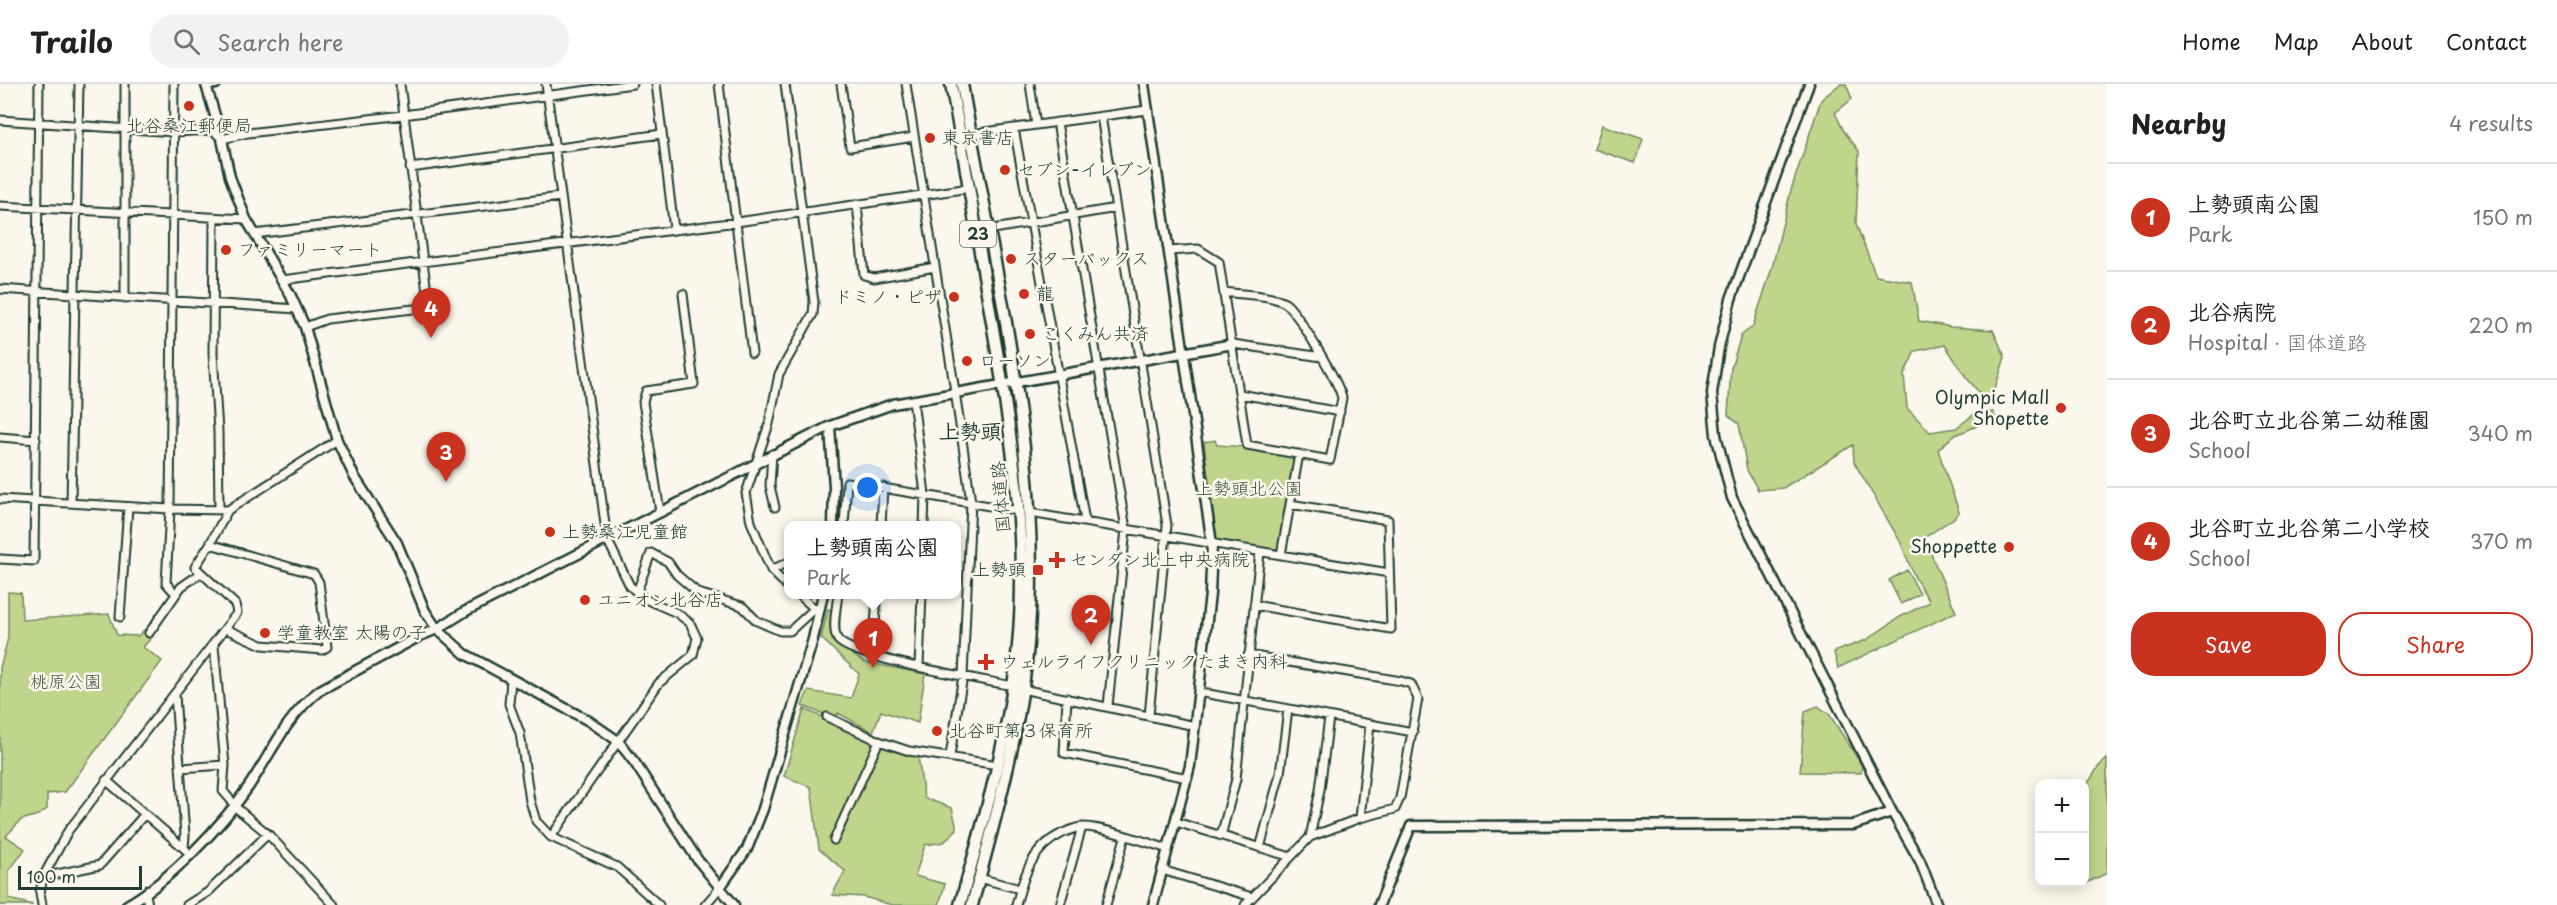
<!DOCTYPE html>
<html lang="en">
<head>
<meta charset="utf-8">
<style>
	body { margin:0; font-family:"Playpen Sans","Klee One",sans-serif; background:#f2f2f2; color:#202124 }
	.controls { position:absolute; right:18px; bottom:18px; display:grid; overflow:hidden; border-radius:12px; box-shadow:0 3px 15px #0003 }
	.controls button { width:54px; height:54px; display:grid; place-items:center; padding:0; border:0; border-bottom:2px solid #e0e0e0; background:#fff; color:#202124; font:30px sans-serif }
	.scale { position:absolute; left:18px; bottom:15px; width:124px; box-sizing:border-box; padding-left:6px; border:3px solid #1f3d34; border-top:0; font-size:16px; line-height:21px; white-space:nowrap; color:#1f3d34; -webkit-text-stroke:4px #fbf7ec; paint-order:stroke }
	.you { position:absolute; left:868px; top:404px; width:21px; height:21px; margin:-15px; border:4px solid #fff; border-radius:50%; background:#1a73e8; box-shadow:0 0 0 9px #1a73e833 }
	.badge { display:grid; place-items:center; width:39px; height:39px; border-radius:50%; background:#c8321e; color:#fff; font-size:20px; font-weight:700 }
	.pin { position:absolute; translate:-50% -50px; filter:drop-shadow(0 2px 3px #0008) }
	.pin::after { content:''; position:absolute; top:32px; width:21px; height:18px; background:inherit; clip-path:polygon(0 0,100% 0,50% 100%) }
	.popup { position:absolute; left:784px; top:437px; width:177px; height:78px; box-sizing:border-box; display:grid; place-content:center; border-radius:12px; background:#fff; filter:drop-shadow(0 2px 4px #0005); font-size:20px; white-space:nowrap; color:#757577 }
	.popup b { font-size:22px; color:#202124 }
	.popup::after { content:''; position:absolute; left:50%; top:100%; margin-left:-12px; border:12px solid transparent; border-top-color:#fff }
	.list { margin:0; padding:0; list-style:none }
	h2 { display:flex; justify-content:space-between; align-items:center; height:78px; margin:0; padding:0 24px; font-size:26px }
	h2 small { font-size:20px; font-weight:400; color:#757577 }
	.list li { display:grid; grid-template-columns:39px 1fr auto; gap:18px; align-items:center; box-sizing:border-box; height:108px; padding:0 24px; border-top:2px solid #e0e0e0 }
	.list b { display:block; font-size:22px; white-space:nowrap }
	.list p { margin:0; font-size:20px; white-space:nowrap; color:#757577 }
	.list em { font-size:20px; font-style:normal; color:#757577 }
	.actions { display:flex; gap:12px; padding:18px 24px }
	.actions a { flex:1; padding:14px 0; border:2px solid #c8321e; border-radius:24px; text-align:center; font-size:21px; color:#c8321e }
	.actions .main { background:#c8321e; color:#fff }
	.icon { flex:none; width:33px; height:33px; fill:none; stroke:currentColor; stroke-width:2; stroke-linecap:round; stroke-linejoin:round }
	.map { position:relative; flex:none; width:2107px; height:821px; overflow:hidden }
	header { display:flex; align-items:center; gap:36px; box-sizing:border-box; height:84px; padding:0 30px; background:#fff; border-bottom:2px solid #e0e0e0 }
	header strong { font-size:28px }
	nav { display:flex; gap:33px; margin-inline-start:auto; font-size:21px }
	.search { width:420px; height:54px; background:#f2f2f2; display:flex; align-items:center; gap:15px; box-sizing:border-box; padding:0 21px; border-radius:33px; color:#757577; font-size:22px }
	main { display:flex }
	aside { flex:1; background:#fff }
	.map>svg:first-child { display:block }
	.green { fill:#c0d58b; stroke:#708960; stroke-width:1.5 }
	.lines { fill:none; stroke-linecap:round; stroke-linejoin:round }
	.minor-casing { stroke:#1f3d34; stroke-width:11 }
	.tertiary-casing { stroke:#1f3d34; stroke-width:13 }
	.primary-casing { stroke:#1f3d34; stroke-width:15 }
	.minor { stroke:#fbf7ec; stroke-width:7 }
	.tertiary { stroke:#fbf7ec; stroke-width:8 }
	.primary { stroke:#fbf7ec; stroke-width:10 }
	.poi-dot { fill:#c8321e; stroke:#fbf7ec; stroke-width:2 }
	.labels { text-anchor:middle; stroke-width:5; stroke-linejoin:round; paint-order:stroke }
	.shield { fill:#fbf7ec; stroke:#61756b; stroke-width:1.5 }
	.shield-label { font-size:16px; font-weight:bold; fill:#1f3d34 }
	.poi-label { font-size:18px; fill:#1f3d34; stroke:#fbf7ec; text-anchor:start }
	.park-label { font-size:18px; fill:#3f5b45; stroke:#fbf7ec }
	.street-label { font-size:18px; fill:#1f3d34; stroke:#fbf7ec }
	.quarter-label { font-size:21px; font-weight:bold; fill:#1f3d34; stroke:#fbf7ec }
</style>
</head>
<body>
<header>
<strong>Trailo</strong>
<div class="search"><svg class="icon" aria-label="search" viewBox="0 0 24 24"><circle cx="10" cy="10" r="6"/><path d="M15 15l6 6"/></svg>Search here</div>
<nav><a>Home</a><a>Map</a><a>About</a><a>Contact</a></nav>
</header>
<main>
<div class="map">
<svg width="2107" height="821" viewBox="0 0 2107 821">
	<rect width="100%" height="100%" fill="#fbf7ec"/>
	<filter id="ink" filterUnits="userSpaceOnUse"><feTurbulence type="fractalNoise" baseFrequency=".0167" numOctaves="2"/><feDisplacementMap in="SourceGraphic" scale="12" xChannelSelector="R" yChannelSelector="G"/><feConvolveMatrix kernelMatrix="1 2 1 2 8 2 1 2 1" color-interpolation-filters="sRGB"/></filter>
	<g filter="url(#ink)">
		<path class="green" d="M 1840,0 L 1846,0 L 1852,15 L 1835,29 L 1844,47 L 1859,67 L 1856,140 L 1876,192 L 1912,198 L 1919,237 L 1951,243 L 1993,246 L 2005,273 L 1996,301 L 1987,318 L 1966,293 L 1945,261 L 1915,267 L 1904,291 L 1907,324 L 1930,348 L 1956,344 L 1976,329 L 1993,328 L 1996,334 L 1953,352 L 1938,366 L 1959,428 L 1954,434 L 1924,454 L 1956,528 L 1838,584 L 1834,568 L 1866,556 L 1900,533 L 1930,518 L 1915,494 L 1900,457 L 1854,378 L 1853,361 L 1783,404 L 1758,406 L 1747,386 L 1739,340 L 1728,331 L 1731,284 L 1741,252 L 1753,242 L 1772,184 L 1791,106 L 1821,16 Z
			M 1602,41 L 1643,55 L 1635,79 L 1594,65 Z
			M 1215,356 L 1217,361 L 1246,363 L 1296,372 L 1279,469 L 1220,458 L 1215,453 L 1204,358 Z
			M 1907,486 L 1920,510 L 1901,520 L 1889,496 Z
			M 8,508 L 21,509 L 22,536 L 109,530 L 117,551 L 138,552 L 145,545 L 153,552 L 143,563 L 162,577 L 65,708 L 47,710 L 47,725 L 38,731 L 21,736 L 6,752 L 25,765 L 9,787 L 9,815 L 33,821 L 0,821 L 0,584 L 8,554 Z
			M 828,525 L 833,526 L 833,557 L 864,578 L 925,590 L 918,639 L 881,627 L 873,648 L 838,629 L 835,634 L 802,622 L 808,607 L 851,614 L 859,590 L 821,554 Z
			M 1818,622 L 1829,630 L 1862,681 L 1861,689 L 1800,688 L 1805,627 Z
			M 804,625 L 899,667 L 918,672 L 924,714 L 952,724 L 957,745 L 944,758 L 925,761 L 915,792 L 945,800 L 939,821 L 892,821 L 864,813 L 832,811 L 845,787 L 819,765 L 811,703 L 784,692 Z
			M 2107,675 L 2107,789 L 2084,800 L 2085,704 L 2099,682 Z"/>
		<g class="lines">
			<defs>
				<path id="minor" d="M 174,0 L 170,425 L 166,499 L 176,510
					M 546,0 L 607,455 L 630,502 L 645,515 L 677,529 L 690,539 L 697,554 L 693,571 L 659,599 L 551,753
					M 656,0 L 674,145
					M 719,0 L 752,269
					M 785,0 L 814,218 L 813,230 L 779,290 L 769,340 L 746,409 L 751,438 L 771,486 L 789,504
					M 841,0 L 850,63 L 914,53
					M 906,0 L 955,307 L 971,418 L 963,592 L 950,672
					M 1030,0 L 1036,41
					M 1101,32 L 1167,441 L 1149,632
					M 0,36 L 174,48 L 213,46 L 222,55 L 248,49 L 403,31 L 633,0
					M 1057,38 L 1126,445 L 1108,622
					M 1014,44 L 1085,437
					M 970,50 L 1147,26
					M 410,84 L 662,50
					M 857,120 L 864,191 L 874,194 L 935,183
					M 0,122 L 246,135
					M 214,135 L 213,270 L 218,347 L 219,425
					M 988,146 L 1116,124
					M 254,150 L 560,113
					M 1169,167 L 1198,165 L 1219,178 L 1247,361 L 1330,376 L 1342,314 C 1339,299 1297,227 1285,219 C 1269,210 1243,211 1225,208
					M 282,196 L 737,138 L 970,104
					M 0,205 L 297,225
					M 125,214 L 125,0
					M 305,243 L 327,235 L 422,224 L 428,216 L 400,0
					M 1233,260 L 1322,273
					M 1240,310 L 1340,328
					M 913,316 L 925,410 L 924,442
					M 0,353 L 36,356
					M 772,370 L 770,402 L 775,423
					M 0,415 L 170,425 L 228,426 L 337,356
					M 71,419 L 79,0
					M 660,428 L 643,318 L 646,307 L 694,300 L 683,210
					M 1030,429 L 1389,489
					M 844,442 L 847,398 L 1019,427
					M 881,442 L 883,403
					M 210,460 L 314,490 L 319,498 L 327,563 L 322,566 L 262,561 L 226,545
					M 1281,471 L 1299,370
					M 0,475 L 34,477 L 39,0
					M 771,486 L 789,478
					M 637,508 L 651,469 L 668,478 L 677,491 L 698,509 L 742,522 L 757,537 L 780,547 L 790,547 L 815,524
					M 798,510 L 816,526
					M 838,510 C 837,522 831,546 838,556 C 852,574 984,596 1013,602
					M 1254,521 L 1391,545 L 1388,436 L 1290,420
					M 120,533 L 128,423
					M 149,549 L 181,503 L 201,489
					M 214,561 L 225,681 L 223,707 L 235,721
					M 1248,571 L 1401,597 L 1411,600 L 1418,615 L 1400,714 L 1395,725 L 1360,734 L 1310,753
					M 873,573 L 877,510
					M 919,582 L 922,510
					M 511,596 L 509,620 L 520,649 L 530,717 L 536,737 L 551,753 L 617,783 L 659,821
					M 1022,605 L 1195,642
					M 1198,608 L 1413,648
					M 175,611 L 185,751 L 184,764
					M 1067,614 L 1064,669 L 1188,694
					M 827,633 L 879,657 L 909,667 L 998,681
					M 180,684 L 225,681
					M 106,696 L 186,766
					M 234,722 L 268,750 L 334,821
					M 1360,734 L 1370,640
					M 1176,738 L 1291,773
					M 1221,752 L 1236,695 L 1260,468
					M 834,756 L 879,657
					M 1260,764 L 1280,690 L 1288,625
					M 1162,786 L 1252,813
					M 43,793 L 100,781 L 145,730
					M 979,794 L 1020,805
					M 146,810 L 148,821
					M 42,821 L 40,809 L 43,793 L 68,747 L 237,529 L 235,520 L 195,483 L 210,460 L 228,426
					M 187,821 L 208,808 L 268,750
					M 705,821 L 719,805
					M 1016,821 C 1024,791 1032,764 1061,750 C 1068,747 1075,743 1083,743 C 1101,742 1149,759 1168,765
					M 1060,821 L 1082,743
					M 1106,821 L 1125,753
					M 1245,821 L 1310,753 L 1320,706 L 1329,633"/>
				<path id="tertiary" d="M 216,0 L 206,1 L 222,55 L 230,93 L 246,135 L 290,210 L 305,243 L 337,356 L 354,392 L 397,459 L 425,527 L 437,545 L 465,570 L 589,637 L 618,657 L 635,679 L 697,775 L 734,821
					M 1144,0 L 1212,460 L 1210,510 L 1190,682 L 1153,821
					M 1809,0 L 1731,215 L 1719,263 L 1712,309 L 1716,351 L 1732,414 L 1892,728 L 1920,777 L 1937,821
					M 830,342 L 834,403 L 833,442
					M 719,805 L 747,765 L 763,725 L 813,555 L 823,510
					M 127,821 C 168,798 222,742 249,702 C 272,668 286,633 320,606 L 420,552 L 437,545 L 466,527 L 830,342 L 893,320 L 1233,260
					M 1379,821 L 1411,742 L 1853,741 L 1892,728"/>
				<path id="primary" d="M 951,0 C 966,83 980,166 994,250 C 1012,353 1028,456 1018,561 C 1010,650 984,735 960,821
					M 962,0 C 993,185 1044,371 1028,560 C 1020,649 995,736 972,821"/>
			</defs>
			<use href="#minor" class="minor-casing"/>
			<use href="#tertiary" class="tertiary-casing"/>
			<use href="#primary" class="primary-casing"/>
			<use href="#minor" class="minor"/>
			<use href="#tertiary" class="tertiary"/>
			<use href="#primary" class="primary"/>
		</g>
	</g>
	<g class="poi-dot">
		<circle cx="189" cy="22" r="6"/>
		<circle cx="930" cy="54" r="6"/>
		<circle cx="1005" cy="86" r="6"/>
		<circle cx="226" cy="166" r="6"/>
		<circle cx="1011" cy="175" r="6"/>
		<circle cx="1024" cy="210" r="6"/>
		<circle cx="954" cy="213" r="6"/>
		<circle cx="1030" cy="250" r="6"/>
		<circle cx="967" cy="277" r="6"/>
		<circle cx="2061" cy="324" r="6"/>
		<circle cx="550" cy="448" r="6"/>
		<circle cx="2009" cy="463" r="6"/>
		<path d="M1054 467h6v6h6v6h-6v6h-6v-6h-6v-6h6z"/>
		<rect x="1032" y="480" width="12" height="12" rx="3"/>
		<circle cx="585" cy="516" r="6"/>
		<circle cx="265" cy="549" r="6"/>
		<path d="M983 569h6v6h6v6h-6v6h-6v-6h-6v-6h6z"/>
		<circle cx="937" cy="647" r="6"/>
	</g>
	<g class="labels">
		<rect class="shield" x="960" y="137" width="36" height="26" rx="4.5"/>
		<g class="shield-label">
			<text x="978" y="156">23</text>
		</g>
		<g class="poi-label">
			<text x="189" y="48" text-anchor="middle">北谷桑江郵便局</text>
			<text x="942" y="60">東京書店</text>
			<text x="1017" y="92">セブン-イレブン</text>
			<text x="238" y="172">ファミリーマート</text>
			<text x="1023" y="181">スターバックス</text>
			<text x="1036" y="216">龍</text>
			<text x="942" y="219" text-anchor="end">ドミノ・ピザ</text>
			<text x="1042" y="256">こくみん共済</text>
			<text x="979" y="283">ローソン</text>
			<text x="2049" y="320" text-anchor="end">Olympic Mall<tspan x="2049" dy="21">Shopette</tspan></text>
			<text x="562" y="454">上勢桑江児童館</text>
			<text x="1997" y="469" text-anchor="end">Shoppette</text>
			<text x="1070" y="482">センダン北上中央病院</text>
			<text x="1026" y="492" text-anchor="end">上勢頭</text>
			<text x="597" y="522">ユニオン北谷店</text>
			<text x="277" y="555">学童教室 太陽の子</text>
			<text x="1000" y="584">ウェルライフクリニックたまき内科</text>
			<text x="949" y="653">北谷町第３保育所</text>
		</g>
		<g class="park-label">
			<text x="1249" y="411">上勢頭北公園</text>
			<text x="66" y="604">桃原公園</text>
		</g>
		<g class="street-label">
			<text transform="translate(1001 413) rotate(-95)" y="6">国体道路</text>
		</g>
		<g class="quarter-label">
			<text x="970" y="355">上勢頭</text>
		</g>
	</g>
</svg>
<div class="controls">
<button>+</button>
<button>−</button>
</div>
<div class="scale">100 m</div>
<div class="you"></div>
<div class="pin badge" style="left:873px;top:584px">1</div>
<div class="popup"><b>上勢頭南公園</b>Park</div>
<div class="pin badge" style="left:1091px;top:561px">2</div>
<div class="pin badge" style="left:446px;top:398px">3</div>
<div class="pin badge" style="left:431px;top:254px">4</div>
</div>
<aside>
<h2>Nearby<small>4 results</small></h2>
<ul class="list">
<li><span class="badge">1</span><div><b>上勢頭南公園</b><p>Park</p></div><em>150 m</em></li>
<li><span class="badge">2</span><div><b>北谷病院</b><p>Hospital · 国体道路</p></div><em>220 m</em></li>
<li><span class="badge">3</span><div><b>北谷町立北谷第二幼稚園</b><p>School</p></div><em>340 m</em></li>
<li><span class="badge">4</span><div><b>北谷町立北谷第二小学校</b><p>School</p></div><em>370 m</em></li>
</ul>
<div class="actions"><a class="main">Save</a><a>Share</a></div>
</aside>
</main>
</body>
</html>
